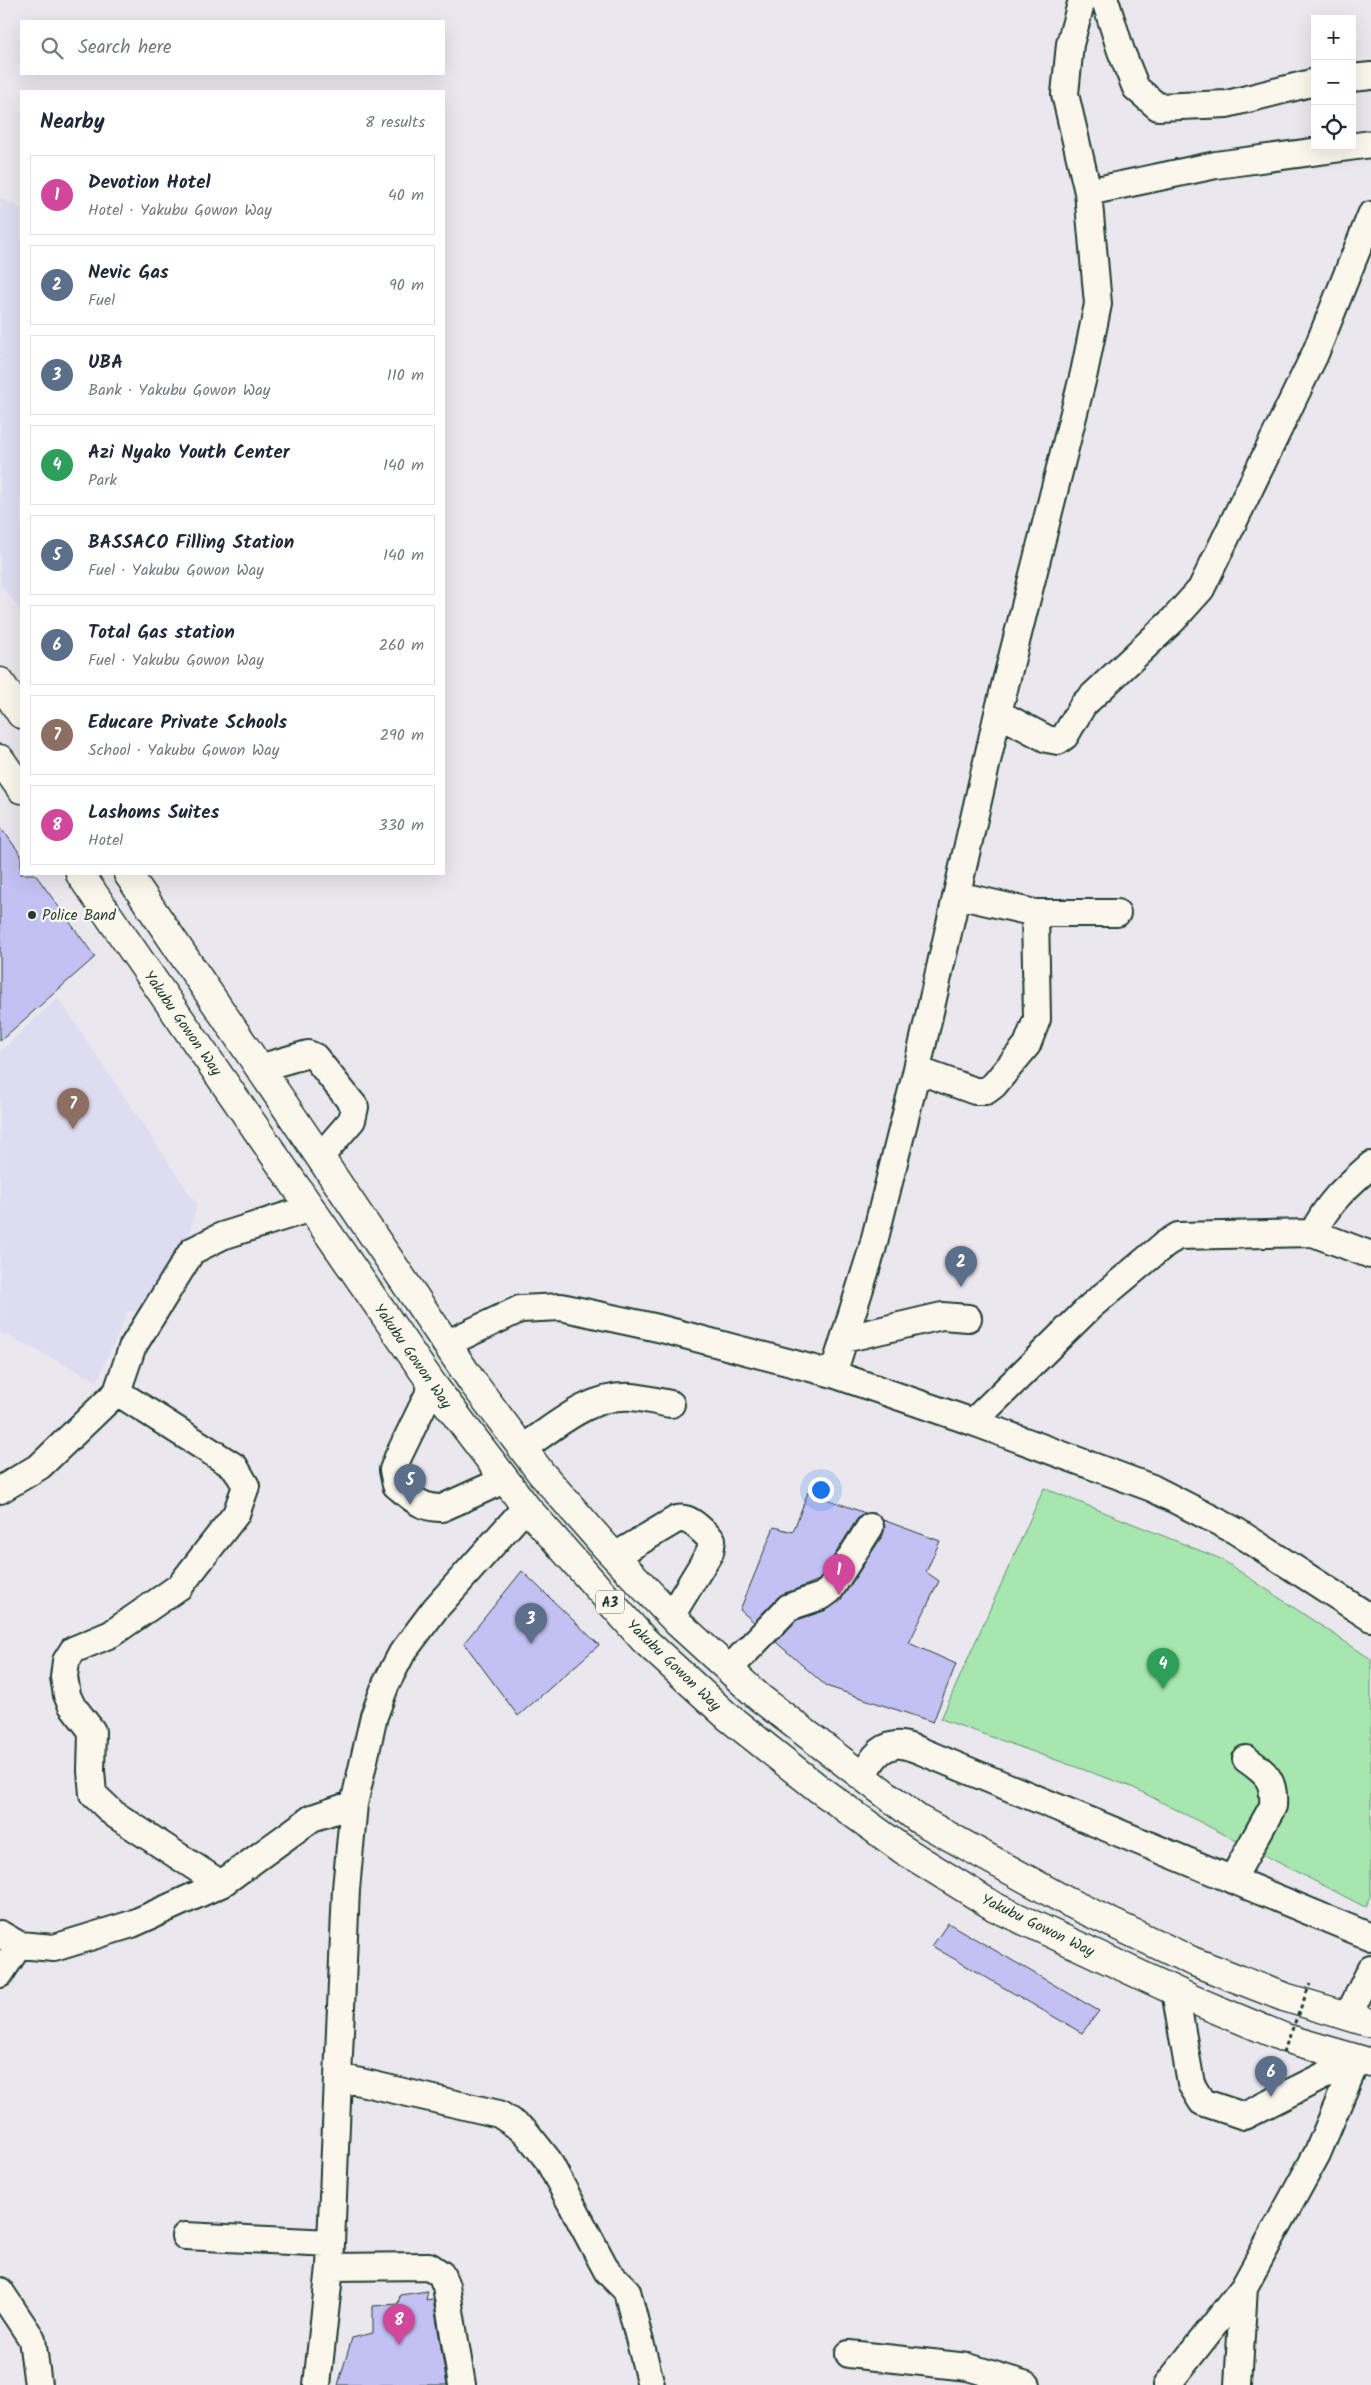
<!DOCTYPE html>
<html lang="en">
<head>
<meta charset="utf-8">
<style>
	body { margin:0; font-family:Kalam,sans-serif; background:#f2f2f3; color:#1f2937 }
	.controls { position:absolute; right:15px; top:15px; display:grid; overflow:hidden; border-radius:0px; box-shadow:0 5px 20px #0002 }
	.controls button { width:45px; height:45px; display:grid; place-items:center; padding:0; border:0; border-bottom:1px solid #e0e1e3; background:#fff; color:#1f2937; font:25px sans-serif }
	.you { position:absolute; left:820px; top:1489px; width:18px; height:18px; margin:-12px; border:4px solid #fff; border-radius:50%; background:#1a73e8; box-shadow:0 0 0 8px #1a73e833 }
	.badge { display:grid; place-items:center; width:32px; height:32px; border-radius:50%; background:#1f3d34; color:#fff; font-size:16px; font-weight:700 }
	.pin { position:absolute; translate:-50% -41px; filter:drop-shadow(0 1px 2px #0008) }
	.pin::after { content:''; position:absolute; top:26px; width:18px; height:15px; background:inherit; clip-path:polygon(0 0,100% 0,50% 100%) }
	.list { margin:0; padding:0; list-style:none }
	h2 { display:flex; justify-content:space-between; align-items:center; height:65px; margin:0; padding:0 20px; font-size:21px }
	h2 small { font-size:16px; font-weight:400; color:#747a83 }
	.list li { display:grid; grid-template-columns:32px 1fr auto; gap:15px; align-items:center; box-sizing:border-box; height:80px; margin:0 10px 10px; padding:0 10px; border:1px solid #e0e1e3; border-radius:0px }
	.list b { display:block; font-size:19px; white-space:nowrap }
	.list p { margin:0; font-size:16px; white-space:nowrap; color:#747a83 }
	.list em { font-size:16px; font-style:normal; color:#747a83 }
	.icon { flex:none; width:28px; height:28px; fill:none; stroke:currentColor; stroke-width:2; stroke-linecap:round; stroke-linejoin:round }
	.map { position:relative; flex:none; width:1371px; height:2385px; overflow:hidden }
	.search { position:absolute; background:#fff; box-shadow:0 5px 20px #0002; left:20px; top:20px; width:425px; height:55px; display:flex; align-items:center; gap:12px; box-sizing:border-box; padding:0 18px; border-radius:0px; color:#747a83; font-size:19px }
	.panel { position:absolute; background:#fff; box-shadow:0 5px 20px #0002; left:20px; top:90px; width:425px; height:785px; border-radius:0px }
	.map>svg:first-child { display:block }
	.built { fill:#dedcf0 }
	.green { fill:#a7e6ae; stroke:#639271 }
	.building { fill:#c3c1f3; stroke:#1f3d34 }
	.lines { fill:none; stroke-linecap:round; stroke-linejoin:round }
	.minor-casing { stroke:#1f3d34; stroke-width:30 }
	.highway-casing { stroke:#1f3d34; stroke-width:31 }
	.minor { stroke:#fbf7ec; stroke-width:26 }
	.highway { stroke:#fbf7ec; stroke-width:28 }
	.path-bridge { stroke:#1f3d34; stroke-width:3; stroke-dasharray:4 4; stroke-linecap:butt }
	.poi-dot { fill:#1f3d34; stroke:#fbf7ec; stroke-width:2 }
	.labels { text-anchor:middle; stroke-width:4.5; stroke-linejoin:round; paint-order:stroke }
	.shield { fill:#fbf7ec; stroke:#61756b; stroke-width:1 }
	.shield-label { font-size:14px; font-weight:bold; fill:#1f3d34 }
	.poi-label { font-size:15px; fill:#1f3d34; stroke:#fbf7ec; text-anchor:start }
	.street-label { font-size:15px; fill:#1f3d34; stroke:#fbf7ec }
</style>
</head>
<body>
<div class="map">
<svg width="1371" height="2385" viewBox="0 0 1371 2385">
	<rect width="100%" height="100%" fill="#eae7ee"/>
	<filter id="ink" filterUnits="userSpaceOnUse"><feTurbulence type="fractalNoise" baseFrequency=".02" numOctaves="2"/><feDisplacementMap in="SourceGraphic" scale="10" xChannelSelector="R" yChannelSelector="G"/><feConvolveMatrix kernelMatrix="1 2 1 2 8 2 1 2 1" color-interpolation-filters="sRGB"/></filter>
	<g filter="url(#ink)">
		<path class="built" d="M 0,198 L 21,209 L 21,612 L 0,583 Z
			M 58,998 L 197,1205 L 189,1235 L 138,1312 L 128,1311 L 97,1381 L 0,1332 L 0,1052 Z"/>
		<path class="green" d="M 1044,1488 L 1221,1559 L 1371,1659 L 1371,1894 L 1365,1907 L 1132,1787 L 941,1719 Z"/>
		<path class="building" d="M 0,826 L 21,855 L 21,874 L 35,874 L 95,957 L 0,1041 Z
			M 808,1492 L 865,1513 L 857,1519 L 819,1580 L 779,1596 L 754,1622 L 740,1610 L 774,1527 L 793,1532 Z
			M 883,1520 L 940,1541 L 926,1572 L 939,1581 L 909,1643 L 956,1664 L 933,1722 L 826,1686 L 776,1642 L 797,1620 L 827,1610 L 842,1598 L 883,1535 L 885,1527 Z
			M 522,1571 L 599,1645 L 518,1716 L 464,1643 Z
			M 948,1923 L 1099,2011 L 1082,2033 L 932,1946 Z
			M 428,2291 L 426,2300 L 433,2299 L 447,2385 L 338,2385 L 352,2338 L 373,2333 L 373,2306 L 398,2304 L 400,2295 Z"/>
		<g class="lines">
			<defs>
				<path id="minor" d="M 1105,0 L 1121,51 L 1136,88 L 1158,107 L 1227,104 L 1315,82
					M 1352,78 L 1371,76
					M 1088,192 L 1216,165 L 1371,144
					M 998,713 L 1047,739 L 1058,741 L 1065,736 L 1083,705 L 1173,620 L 1201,589 L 1315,354 L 1371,215
					M 957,895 L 1035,913 L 1117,913
					M 259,1068 L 308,1054 L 315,1057 L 355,1107 L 352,1120 L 320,1157
					M 917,1070 L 975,1091 L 986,1091 L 994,1085 L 1027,1045 L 1037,1019 L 1035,913
					M 1313,1233 C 1328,1202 1346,1187 1371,1165
					M 844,1339 L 942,1316 L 968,1318
					M 446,1344 L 520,1309 L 561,1307 L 658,1328 L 833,1374 L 973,1422 L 1152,1488 L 1236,1531 L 1371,1618
					M 833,1374 L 872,1250 L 914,1082 L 998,713 L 1084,373 L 1098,304 L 1088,192 L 1065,94 L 1070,44 L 1082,0
					M 433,1385 L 398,1457 L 393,1470 L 396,1485 C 411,1497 421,1509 442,1508 L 504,1480
					M 117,1392 L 235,1467 L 246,1486 L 236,1514 L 180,1586 L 111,1634 L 73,1650 L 66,1661 L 64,1677 L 67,1695 L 71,1704 L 92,1731 L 91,1771 L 93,1794 L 114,1814 L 221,1884
					M 973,1422 L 1091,1306 L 1165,1244 L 1178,1236 L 1313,1233 L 1371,1255
					M 523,1448 C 556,1426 590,1394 632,1397 C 645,1398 658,1402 671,1404
					M 0,1490 L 40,1466 L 117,1392 L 132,1348 L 192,1251 L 222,1236 L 311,1208
					M 615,1556 L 677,1519 C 691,1516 702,1531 712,1540 L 710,1552 L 671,1616
					M 729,1669 L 789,1607 L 822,1596 L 830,1590 L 870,1527
					M 863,1777 C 870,1763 878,1747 896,1745 C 902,1744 910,1747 916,1749 L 1371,1937
					M 1232,1880 L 1273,1806 C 1275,1780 1266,1773 1246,1759
					M 0,1934 L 19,1945 L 54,1948 L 132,1924 L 221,1884 L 312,1818 L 354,1804
					M 0,1974 L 19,1945
					M 1175,1991 L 1191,2084 L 1202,2102 L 1244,2116 L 1357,2059
					M 1348,2016 L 1371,1969
					M 339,2077 L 499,2114 L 525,2131 L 548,2160 L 607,2271 L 627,2291 L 651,2385
					M 185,2236 L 331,2243
					M 330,2267 L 429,2266 L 441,2274 L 446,2286 L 462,2385
					M 0,2291 L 32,2339 L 38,2385
					M 849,2354 L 968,2367 L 1027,2385
					M 317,2385 L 330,2267 L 346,1889 L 354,1804 L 374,1716 L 386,1684 L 402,1653 L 435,1609 L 526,1507
					M 1167,2385 L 1244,2287 L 1317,2154 L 1357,2059
					M 1238,2385 L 1244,2287"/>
				<path id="highway" d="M 0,682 L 21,714
					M 0,759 L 21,789
					M 80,874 L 433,1385 L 526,1507 L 644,1640 L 727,1716 L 819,1789 L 902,1849 L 995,1907 L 1194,2000 L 1285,2038 L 1371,2063
					M 128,874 L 471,1380 L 541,1473 L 605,1546 L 678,1623 L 760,1698 L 918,1819 L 1068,1902 L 1192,1961 L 1284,1997 L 1371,2023"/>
			</defs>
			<use href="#minor" class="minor-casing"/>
			<use href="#highway" class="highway-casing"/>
			<use href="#minor" class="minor"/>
			<use href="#highway" class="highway"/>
			<path class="path-bridge" d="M 1283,2053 L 1310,1984"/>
		</g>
	</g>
	<circle class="poi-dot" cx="32" cy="915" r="5"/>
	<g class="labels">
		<rect class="shield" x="596" y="1590.5" width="28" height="23" rx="4"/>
		<g class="shield-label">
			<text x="610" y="1607">A3</text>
		</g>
		<g class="poi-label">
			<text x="42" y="920">Police Band</text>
		</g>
		<g class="street-label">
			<text transform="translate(183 1023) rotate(55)" y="5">Yakubu Gowon Way</text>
			<text transform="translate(413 1356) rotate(55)" y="5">Yakubu Gowon Way</text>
			<text transform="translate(674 1665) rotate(44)" y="5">Yakubu Gowon Way</text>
			<text transform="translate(1038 1925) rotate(26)" y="5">Yakubu Gowon Way</text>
		</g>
	</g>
</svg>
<div class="controls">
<button>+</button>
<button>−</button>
<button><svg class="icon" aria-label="locate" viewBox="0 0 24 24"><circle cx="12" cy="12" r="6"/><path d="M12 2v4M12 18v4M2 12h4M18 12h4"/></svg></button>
</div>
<div class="you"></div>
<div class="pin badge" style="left:839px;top:1595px;background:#d1479c">1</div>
<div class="pin badge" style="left:961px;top:1287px;background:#5c6f8a">2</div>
<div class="pin badge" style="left:531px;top:1644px;background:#5c6f8a">3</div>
<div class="pin badge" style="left:1163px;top:1689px;background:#2e9e5b">4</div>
<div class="pin badge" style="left:410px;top:1505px;background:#5c6f8a">5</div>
<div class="pin badge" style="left:1271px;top:2097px;background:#5c6f8a">6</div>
<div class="pin badge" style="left:73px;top:1129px;background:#8d6e63">7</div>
<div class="pin badge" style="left:399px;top:2345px;background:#d1479c">8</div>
<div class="search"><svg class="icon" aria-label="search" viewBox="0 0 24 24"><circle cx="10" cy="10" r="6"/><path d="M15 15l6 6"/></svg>Search here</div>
<section class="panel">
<h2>Nearby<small>8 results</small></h2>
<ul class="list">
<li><span class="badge" style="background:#d1479c">1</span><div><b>Devotion Hotel</b><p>Hotel · Yakubu Gowon Way</p></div><em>40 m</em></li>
<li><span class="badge" style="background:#5c6f8a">2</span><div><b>Nevic Gas</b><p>Fuel</p></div><em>90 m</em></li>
<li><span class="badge" style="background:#5c6f8a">3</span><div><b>UBA</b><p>Bank · Yakubu Gowon Way</p></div><em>110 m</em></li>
<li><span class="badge" style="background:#2e9e5b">4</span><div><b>Azi Nyako Youth Center</b><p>Park</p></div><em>140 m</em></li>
<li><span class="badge" style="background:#5c6f8a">5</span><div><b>BASSACO Filling Station</b><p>Fuel · Yakubu Gowon Way</p></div><em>140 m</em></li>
<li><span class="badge" style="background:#5c6f8a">6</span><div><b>Total Gas station</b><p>Fuel · Yakubu Gowon Way</p></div><em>260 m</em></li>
<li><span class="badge" style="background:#8d6e63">7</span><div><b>Educare Private Schools</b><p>School · Yakubu Gowon Way</p></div><em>290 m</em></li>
<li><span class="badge" style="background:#d1479c">8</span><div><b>Lashoms Suites</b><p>Hotel</p></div><em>330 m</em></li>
</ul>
</section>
</div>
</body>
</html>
